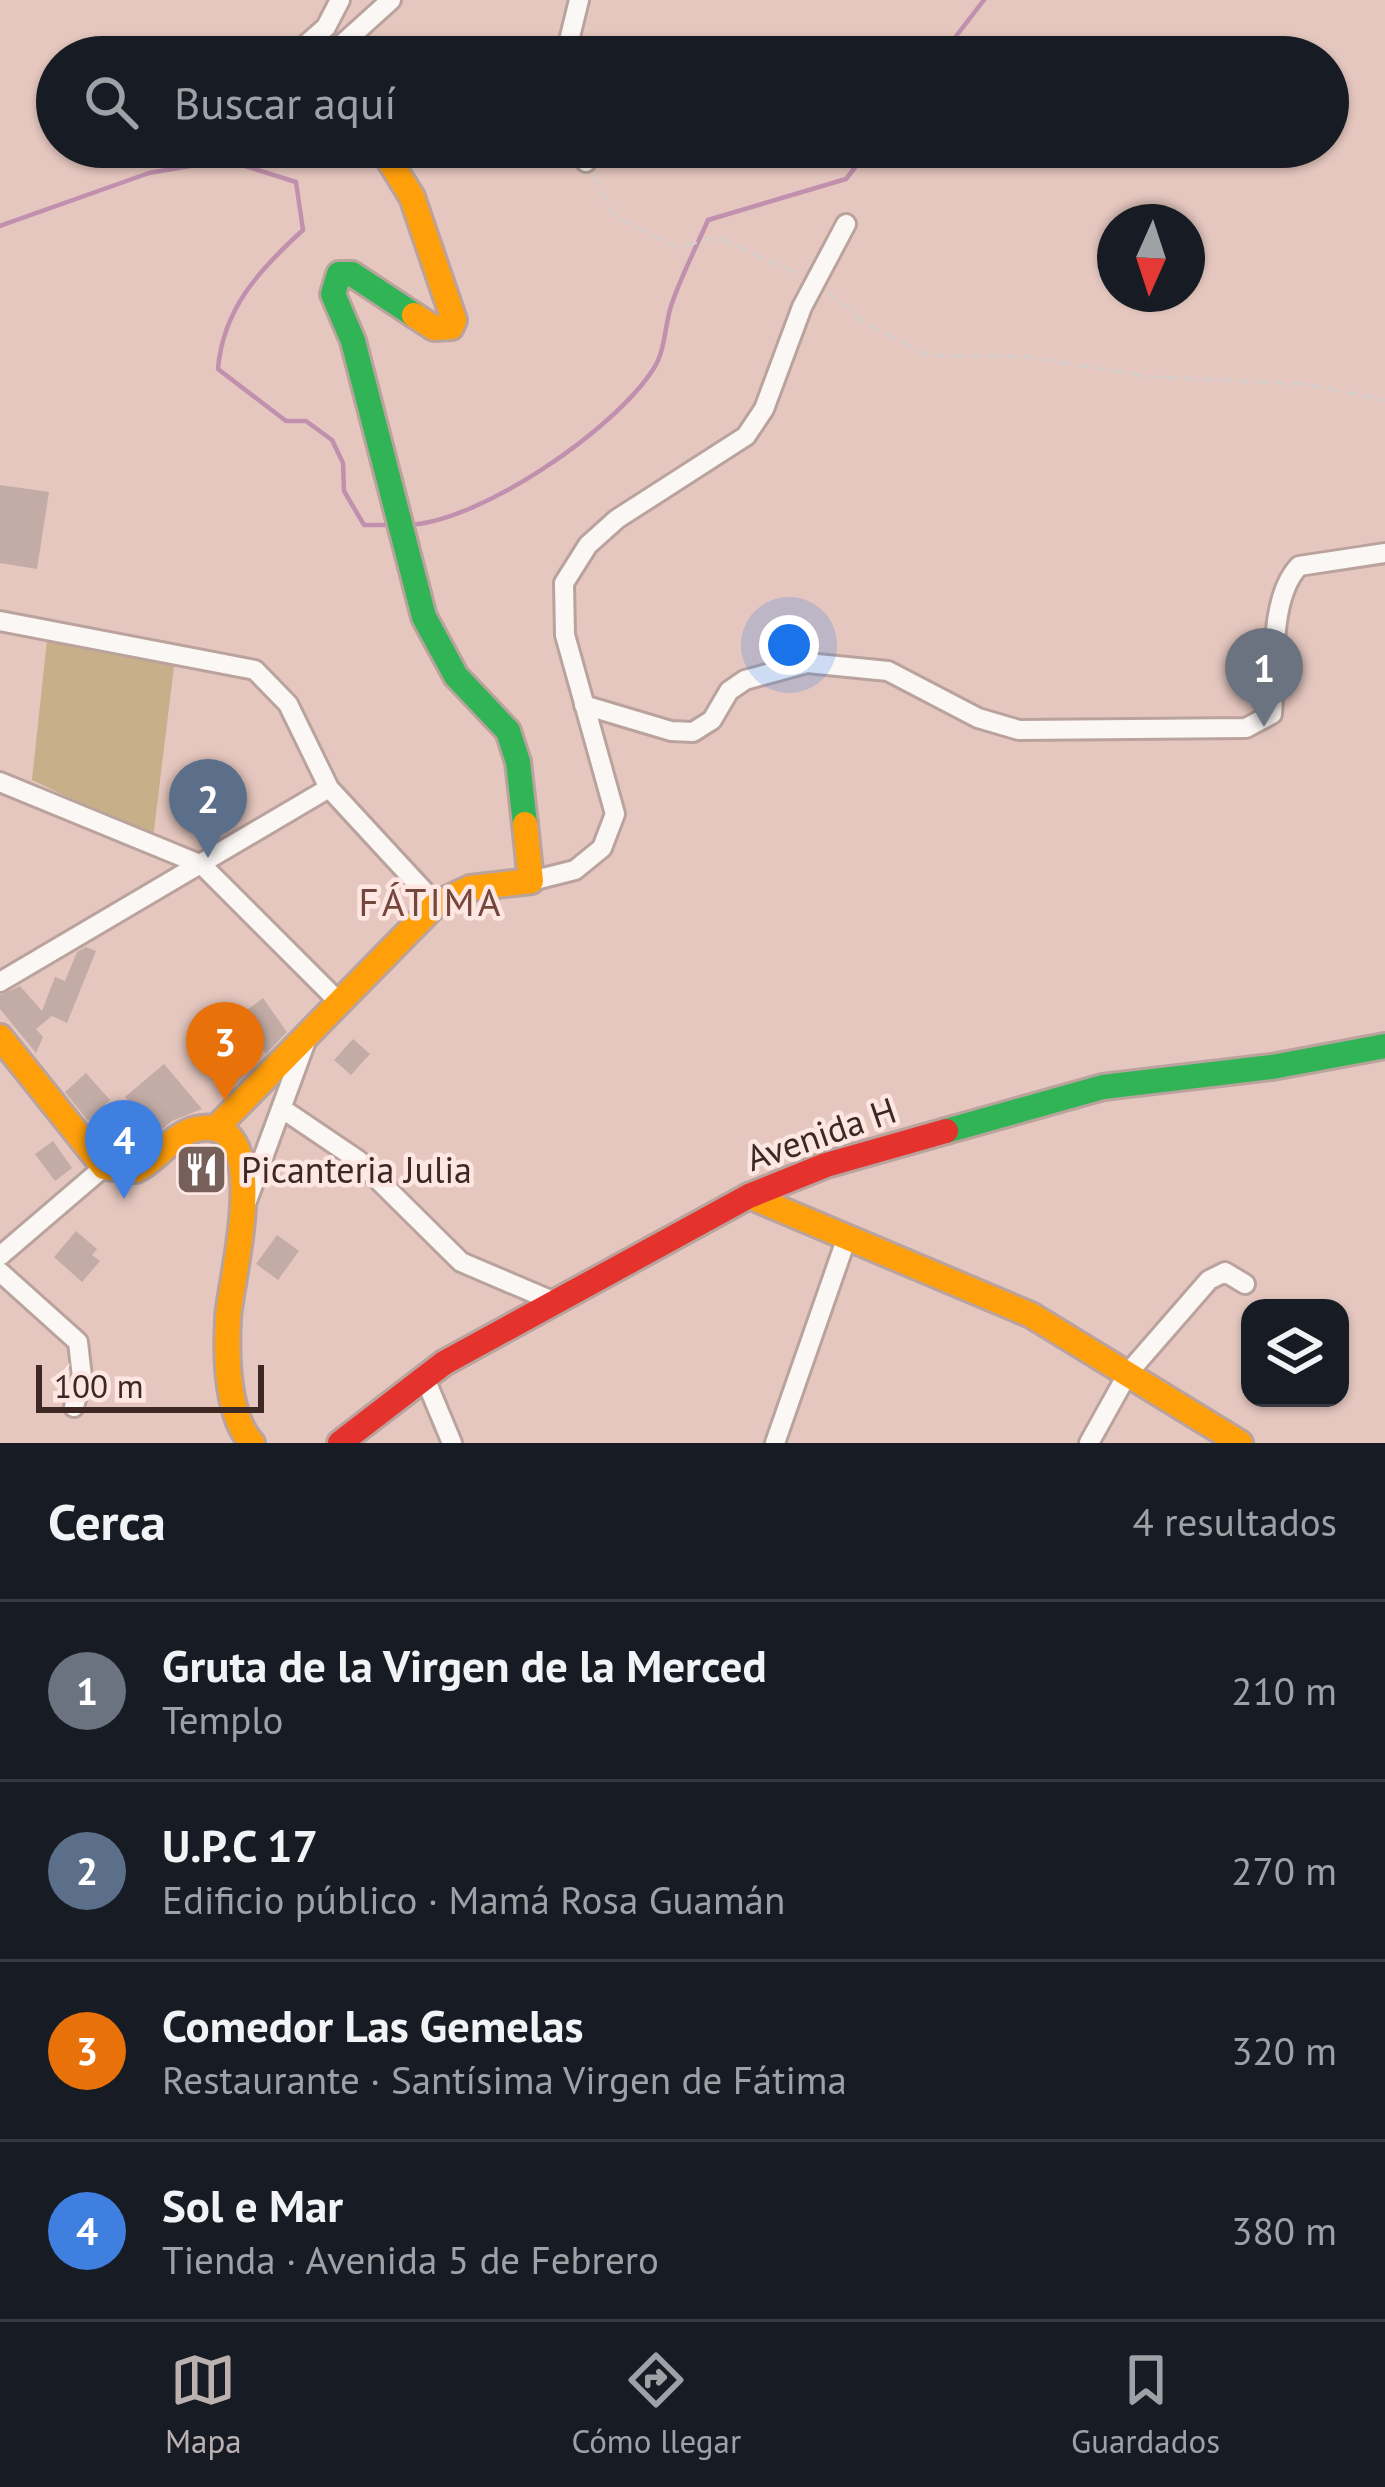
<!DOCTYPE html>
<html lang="es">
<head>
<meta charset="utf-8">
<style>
	body { margin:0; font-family:"PT Sans",sans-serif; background:#242831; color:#f1f3f6 }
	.controls { position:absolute; right:36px; bottom:36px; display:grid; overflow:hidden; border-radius:24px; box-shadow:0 3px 9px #0004 }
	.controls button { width:108px; height:108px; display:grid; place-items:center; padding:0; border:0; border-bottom:3px solid #363941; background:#171b24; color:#f1f3f6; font:60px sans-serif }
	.compass { position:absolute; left:1097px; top:204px; width:108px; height:108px; border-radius:50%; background:#171b24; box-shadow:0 3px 9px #0004; rotate:183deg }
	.scale { position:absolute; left:36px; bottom:30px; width:228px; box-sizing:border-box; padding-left:12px; border:6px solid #3d2823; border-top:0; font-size:33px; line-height:42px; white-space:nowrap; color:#3d2823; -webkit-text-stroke:9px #fee7e2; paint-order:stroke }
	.you { position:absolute; left:789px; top:645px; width:42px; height:42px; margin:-30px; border:9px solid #fff; border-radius:50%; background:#1a73e8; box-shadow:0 0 0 18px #1a73e833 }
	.badge { display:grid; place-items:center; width:78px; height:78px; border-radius:50%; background:#bbb1b0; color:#fff; font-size:39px; font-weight:700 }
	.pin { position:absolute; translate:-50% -99px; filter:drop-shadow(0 3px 6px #0008) }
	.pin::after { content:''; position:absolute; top:63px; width:42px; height:36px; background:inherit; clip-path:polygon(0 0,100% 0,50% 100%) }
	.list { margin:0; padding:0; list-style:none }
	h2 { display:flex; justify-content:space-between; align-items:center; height:156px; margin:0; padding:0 48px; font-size:51px }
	h2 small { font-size:39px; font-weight:400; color:#9ea1a6 }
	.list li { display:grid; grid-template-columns:78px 1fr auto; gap:36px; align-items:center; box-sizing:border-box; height:180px; padding:0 48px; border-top:3px solid #363941 }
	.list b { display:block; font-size:45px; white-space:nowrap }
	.list p { margin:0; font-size:39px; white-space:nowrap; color:#9ea1a6 }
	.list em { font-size:39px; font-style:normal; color:#9ea1a6 }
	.icon { flex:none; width:66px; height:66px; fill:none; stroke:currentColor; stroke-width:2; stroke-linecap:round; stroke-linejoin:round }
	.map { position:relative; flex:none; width:1385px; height:1443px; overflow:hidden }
	.search { position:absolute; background:#171b24; box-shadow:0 3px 9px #0004; left:36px; right:36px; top:36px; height:132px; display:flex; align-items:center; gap:30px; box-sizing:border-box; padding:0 42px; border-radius:66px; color:#9ea1a6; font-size:45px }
	.sheet { height:876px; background:#171b24 }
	nav { display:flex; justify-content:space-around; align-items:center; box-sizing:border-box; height:168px; border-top:3px solid #363941; background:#171b24; font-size:33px; color:#9ea1a6 }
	nav a { display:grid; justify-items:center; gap:6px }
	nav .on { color:#bbb1b0 }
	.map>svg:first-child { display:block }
	.green { fill:#c7af8a }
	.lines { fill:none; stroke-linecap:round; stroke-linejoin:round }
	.stream { stroke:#c190ae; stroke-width:4.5 }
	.building { fill:#c3aca6 }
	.street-casing { stroke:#baa39d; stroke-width:24 }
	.fast-casing { stroke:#baa39d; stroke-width:30 }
	.slow-casing { stroke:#baa39d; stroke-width:30 }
	.jam-casing { stroke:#baa39d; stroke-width:30 }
	.path { stroke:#d7cecc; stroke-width:3; stroke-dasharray:12 6; stroke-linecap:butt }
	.street { stroke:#fbf7f5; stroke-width:18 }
	.fast { stroke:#30b455; stroke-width:24 }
	.slow { stroke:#ff9f0a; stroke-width:24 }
	.jam { stroke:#e5322d; stroke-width:24 }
	.labels { text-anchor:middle; stroke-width:9; stroke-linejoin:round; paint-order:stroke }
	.street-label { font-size:36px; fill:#3d2823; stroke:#fee7e2 }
	.poi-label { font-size:36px; fill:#3d2823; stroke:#fee7e2; text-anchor:start }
	.neighbourhood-label { font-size:39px; letter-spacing:3px; fill:#74473c; stroke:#fee7e2 }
</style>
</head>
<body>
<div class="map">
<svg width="1385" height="1443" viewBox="0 0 1385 1443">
	<rect width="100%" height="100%" fill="#e5c7bf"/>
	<path class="green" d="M 47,640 L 175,658 L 153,838 L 32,780 Z"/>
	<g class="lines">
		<path class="stream" d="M 940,57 L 984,0
			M 0,226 L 149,173 L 226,160 L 296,182 L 303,230 C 259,270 223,309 218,369 L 286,421 L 306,421 L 332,440 L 343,463 L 344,491 L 364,525 L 390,525
			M 407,525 C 479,523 616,429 654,368 C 665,351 665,325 671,306 C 681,276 696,248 708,220 L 846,179 L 871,147"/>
	</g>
	<path class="building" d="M 0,485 L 49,492 L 37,569 L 0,563 Z
		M 86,947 L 96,951 L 67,1023 L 52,1016 L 36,1029 L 43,1037 L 36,1053 L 0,1009 L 0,995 L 20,986 L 42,1011 L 55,977 L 65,981 L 77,952 Z
		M 263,998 L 287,1032 L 266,1054 L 239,1016 Z
		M 353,1039 L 370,1054 L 351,1075 L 334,1060 Z
		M 164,1064 L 202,1109 L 172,1121 L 133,1153 L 126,1148 L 148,1123 L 125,1097 Z
		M 86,1073 L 110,1100 L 88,1121 L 65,1092 Z
		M 53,1141 L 72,1168 L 55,1181 L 35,1154 Z
		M 76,1231 L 97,1249 L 92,1255 L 100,1261 L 82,1282 L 54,1257 Z
		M 277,1235 L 299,1251 L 278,1280 L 256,1264 Z"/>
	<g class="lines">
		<defs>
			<path id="street" d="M 292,57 L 326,27 L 340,0
				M 328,57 L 391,0
				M 565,57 L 579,0
				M 580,147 L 586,162
				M 0,621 L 255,670 L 288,704 L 329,788 L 436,904
				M 584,705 L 671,731 L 693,732 L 712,720 L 729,691 L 745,680 L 807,663 L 888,671 L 978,718 L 1019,730 L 1246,728 L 1272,714 C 1276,670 1268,599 1299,566 L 1385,553
				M 0,782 L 202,865 L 339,1002
				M 531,881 L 575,870 L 602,848 L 615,814 L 565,635 L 564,583 L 588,545 L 617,519 L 746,436 L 764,409 L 802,307 L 846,224
				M 0,982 L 329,788
				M 284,1110 L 358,1160 L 461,1262 L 555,1302
				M 247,1201 L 306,1041
				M 0,1256 L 104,1167
				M 0,1272 L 78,1342 L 82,1377 L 74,1407
				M 424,1376 L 452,1443
				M 775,1443 L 847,1237
				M 1089,1443 L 1128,1373 L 1209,1280 L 1225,1272 L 1245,1284"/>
			<path id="fast" d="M 414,315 L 352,274 L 339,274 L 333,294 L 353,341 L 424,617 L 456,676 L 508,731 L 518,762 L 525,824
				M 946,1131 L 1103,1087 L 1272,1067 L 1385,1046"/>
			<path id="slow" d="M 381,147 L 412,197 L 454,320 L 451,327 L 434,328 L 414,315
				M 0,1037 L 104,1167 L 136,1170 C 157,1160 172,1135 196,1129 C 278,1111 229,1284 228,1319 C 226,1356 227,1416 252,1443
				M 215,1129 L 436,904 L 470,888 L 531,881 L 525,824
				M 749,1196 L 1031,1315 L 1240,1443"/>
			<path id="jam" d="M 340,1443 L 444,1363 L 749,1196 L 826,1165 L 946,1131"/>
		</defs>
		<use href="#street" class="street-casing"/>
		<use href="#fast" class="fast-casing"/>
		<use href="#slow" class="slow-casing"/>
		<use href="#jam" class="jam-casing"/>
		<path class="path" d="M 593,174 L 615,217 L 678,248 L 716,237 L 799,274
			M 827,291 L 861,320 L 925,355 L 1028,357 L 1153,377 L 1304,384 L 1385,400"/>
		<use href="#street" class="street"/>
		<use href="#fast" class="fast"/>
		<use href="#slow" class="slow"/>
		<use href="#jam" class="jam"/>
	</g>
	<defs>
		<symbol id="restaurant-square" viewBox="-11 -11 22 22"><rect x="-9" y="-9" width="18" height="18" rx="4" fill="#78605a" stroke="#fee7e2"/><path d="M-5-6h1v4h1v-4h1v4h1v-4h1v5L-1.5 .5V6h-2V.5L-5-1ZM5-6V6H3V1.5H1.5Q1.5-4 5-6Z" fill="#fff"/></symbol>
	</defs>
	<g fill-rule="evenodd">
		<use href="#restaurant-square" x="172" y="1140" width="59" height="59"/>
	</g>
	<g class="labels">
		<g class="street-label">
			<text transform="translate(821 1134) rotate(-19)" y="13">Avenida H</text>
		</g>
		<g class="poi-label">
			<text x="241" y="1183">Picanteria Julia</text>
		</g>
		<g class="neighbourhood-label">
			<text x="431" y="916">FÁTIMA</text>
		</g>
	</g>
</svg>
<div class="controls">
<button><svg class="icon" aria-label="layers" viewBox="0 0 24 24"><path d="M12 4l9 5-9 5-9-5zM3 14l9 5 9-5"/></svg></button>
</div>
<svg class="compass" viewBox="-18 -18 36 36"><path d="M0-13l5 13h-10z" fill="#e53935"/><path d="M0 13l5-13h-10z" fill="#9ea1a6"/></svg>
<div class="scale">100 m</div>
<div class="you"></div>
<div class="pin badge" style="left:1264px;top:727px;background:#6b7280">1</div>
<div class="pin badge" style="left:208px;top:858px;background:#5c6f8a">2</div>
<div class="pin badge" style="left:225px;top:1101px;background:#e8710a">3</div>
<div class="pin badge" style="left:124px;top:1199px;background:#3f7fe0">4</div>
<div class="search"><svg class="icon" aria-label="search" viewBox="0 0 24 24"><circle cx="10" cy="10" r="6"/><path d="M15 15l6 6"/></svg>Buscar aquí</div>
</div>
<section class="sheet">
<h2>Cerca<small>4 resultados</small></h2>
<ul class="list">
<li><span class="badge" style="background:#6b7280">1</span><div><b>Gruta de la Virgen de la Merced</b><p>Templo</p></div><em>210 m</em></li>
<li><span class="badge" style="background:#5c6f8a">2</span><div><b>U.P.C 17</b><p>Edificio público · Mamá Rosa Guamán</p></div><em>270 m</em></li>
<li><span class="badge" style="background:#e8710a">3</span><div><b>Comedor Las Gemelas</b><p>Restaurante · Santísima Virgen de Fátima</p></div><em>320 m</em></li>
<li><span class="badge" style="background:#3f7fe0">4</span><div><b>Sol e Mar</b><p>Tienda · Avenida 5 de Febrero</p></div><em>380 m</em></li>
</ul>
</section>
<nav>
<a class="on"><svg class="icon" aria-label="map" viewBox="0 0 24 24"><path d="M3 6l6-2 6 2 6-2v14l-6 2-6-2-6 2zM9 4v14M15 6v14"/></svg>Mapa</a>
<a><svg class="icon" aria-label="directions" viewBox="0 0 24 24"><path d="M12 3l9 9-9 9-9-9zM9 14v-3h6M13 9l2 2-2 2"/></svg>Cómo llegar</a>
<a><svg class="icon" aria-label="saved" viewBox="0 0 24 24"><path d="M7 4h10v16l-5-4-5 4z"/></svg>Guardados</a>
</nav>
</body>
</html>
